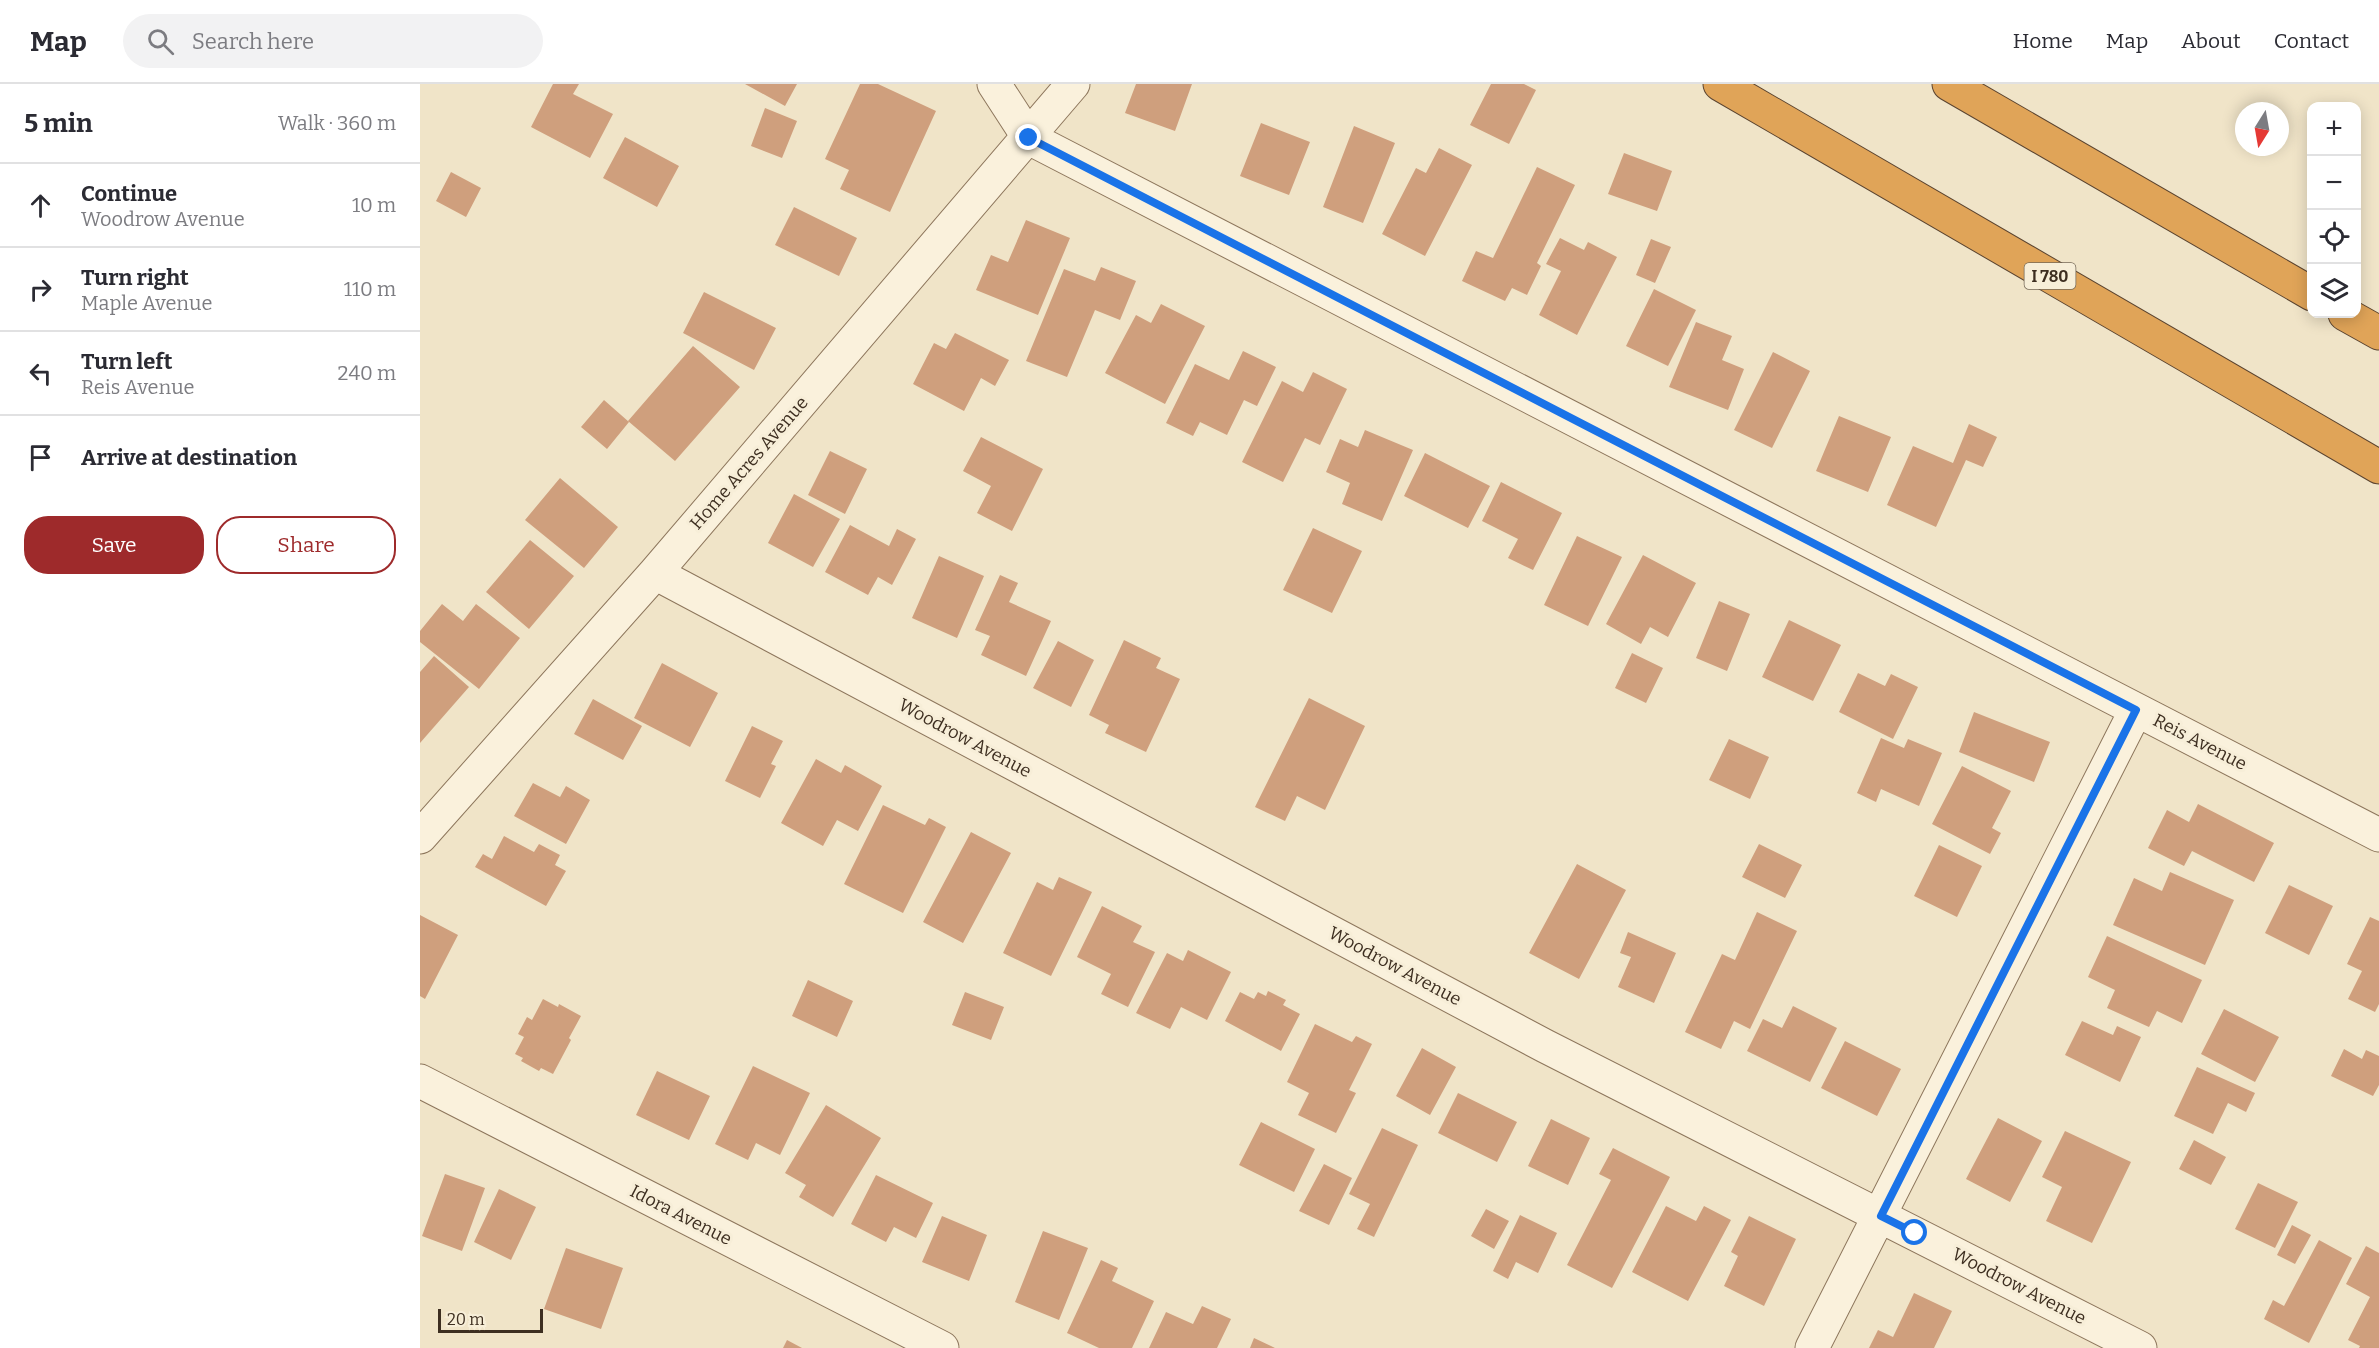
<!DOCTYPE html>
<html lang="en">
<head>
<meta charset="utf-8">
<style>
	body { margin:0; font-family:Bitter,serif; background:#f2f2f3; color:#2b2b33 }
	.controls { position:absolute; right:18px; top:18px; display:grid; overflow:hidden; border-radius:12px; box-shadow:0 3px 15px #0003 }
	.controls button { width:54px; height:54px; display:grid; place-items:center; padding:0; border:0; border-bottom:2px solid #e1e1e2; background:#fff; color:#2b2b33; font:30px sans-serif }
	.compass { position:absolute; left:1815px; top:18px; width:54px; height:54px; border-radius:50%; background:#fff; box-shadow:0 3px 15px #0003; rotate:191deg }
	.scale { position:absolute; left:18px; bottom:15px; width:105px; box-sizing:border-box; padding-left:6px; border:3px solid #3d2e20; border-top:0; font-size:16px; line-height:21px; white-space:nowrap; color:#3d2e20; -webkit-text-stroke:4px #f7eed8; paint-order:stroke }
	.stop { position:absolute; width:18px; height:18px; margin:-14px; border:4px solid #1a73e8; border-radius:50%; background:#fff }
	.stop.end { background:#1a73e8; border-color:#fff; box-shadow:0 2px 6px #0008 }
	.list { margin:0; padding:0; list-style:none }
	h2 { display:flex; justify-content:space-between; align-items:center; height:78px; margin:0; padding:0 24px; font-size:26px }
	h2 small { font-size:20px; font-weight:400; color:#7c7c81 }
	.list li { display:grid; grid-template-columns:39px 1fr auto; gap:18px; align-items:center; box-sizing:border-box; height:84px; padding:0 24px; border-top:2px solid #e1e1e2 }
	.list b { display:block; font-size:22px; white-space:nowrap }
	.list p { margin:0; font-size:20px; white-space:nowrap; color:#7c7c81 }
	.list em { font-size:20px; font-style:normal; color:#7c7c81 }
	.actions { display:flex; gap:12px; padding:18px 24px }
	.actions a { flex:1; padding:14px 0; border:2px solid #9e2a2b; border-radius:24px; text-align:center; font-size:21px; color:#9e2a2b }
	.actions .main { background:#9e2a2b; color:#fff }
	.icon { flex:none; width:33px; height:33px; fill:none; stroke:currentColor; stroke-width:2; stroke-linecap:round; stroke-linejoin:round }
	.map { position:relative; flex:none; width:1959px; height:1264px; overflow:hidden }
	header { display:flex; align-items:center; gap:36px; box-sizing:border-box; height:84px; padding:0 30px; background:#fff; border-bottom:2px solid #e1e1e2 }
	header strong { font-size:28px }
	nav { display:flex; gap:33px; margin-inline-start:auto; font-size:21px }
	.search { width:420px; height:54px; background:#f2f2f3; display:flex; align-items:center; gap:15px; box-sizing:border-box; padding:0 21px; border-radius:33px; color:#7c7c81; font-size:22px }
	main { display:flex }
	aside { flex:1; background:#fff }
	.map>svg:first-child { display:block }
	.building { fill:#cf9f7d }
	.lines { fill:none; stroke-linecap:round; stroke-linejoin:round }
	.minor-casing { stroke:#8d765c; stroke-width:35 }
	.motorway-casing { stroke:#5b4430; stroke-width:35 }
	.minor { stroke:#faf1dc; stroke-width:33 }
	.motorway { stroke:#e0a458; stroke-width:33 }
	.route { stroke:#1a73e8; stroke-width:8 }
	.labels { text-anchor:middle; stroke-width:6; stroke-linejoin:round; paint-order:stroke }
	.shield { fill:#f7eed8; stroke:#756857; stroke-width:1.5 }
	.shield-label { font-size:16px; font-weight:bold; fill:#3d2e20 }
	.street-label { font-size:18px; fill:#3d2e20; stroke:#f7eed8 }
</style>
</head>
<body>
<header>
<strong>Map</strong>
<div class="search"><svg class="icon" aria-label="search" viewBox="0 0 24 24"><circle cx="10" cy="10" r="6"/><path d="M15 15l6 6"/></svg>Search here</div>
<nav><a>Home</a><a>Map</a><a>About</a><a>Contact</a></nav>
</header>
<main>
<aside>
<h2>5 min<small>Walk · 360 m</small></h2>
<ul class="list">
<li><svg class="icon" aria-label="ahead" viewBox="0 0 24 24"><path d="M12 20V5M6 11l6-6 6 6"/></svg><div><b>Continue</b><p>Woodrow Avenue</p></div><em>10 m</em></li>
<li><svg class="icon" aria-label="right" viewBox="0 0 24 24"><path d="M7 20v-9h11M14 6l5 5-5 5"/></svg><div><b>Turn right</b><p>Maple Avenue</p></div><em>110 m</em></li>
<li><svg class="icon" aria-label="left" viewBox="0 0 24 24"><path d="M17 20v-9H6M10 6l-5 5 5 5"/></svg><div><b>Turn left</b><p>Reis Avenue</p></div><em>240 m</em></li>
<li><svg class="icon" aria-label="arrive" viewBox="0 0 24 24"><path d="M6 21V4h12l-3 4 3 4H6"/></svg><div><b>Arrive at destination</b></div></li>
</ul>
<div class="actions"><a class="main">Save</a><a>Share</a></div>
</aside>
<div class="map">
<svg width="1959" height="1264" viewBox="0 0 1959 1264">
	<rect width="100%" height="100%" fill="#f0e4c8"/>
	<path class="building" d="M 133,0 L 159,0 L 153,10 L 193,30 L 170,74 L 111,43 Z
		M 325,0 L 377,0 L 365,22 Z
		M 440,0 L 458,0 L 516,27 L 470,128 L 420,105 L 429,86 L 405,75 Z
		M 716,0 L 772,0 L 755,47 L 705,29 Z
		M 1071,0 L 1104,0 L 1116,6 L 1089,60 L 1050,41 Z
		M 345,24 L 377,37 L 362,74 L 331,62 Z
		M 841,39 L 890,58 L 869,111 L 820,92 Z
		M 934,42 L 975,59 L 943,139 L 903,123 Z
		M 205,53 L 259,82 L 237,123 L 183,94 Z
		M 1019,64 L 1052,81 L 1005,172 L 962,150 L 996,84 L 1006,89 Z
		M 1204,69 L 1252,87 L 1237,127 L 1188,110 Z
		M 1117,83 L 1155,101 L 1117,179 L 1121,182 L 1107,211 L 1092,204 L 1085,217 L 1042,197 L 1056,167 L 1073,174 Z
		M 31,88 L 61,104 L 46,133 L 16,117 Z
		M 374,123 L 437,154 L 419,192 L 355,161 Z
		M 606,136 L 650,154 L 618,231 L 556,206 L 571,171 L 588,178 Z
		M 1140,154 L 1164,166 L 1168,158 L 1197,173 L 1157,251 L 1119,231 L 1141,187 L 1126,180 Z
		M 1231,155 L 1251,163 L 1235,199 L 1216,191 Z
		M 681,183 L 716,197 L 700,236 L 675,226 L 647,293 L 606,277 L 644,185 L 675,197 Z
		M 1234,205 L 1276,226 L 1248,282 L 1206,262 Z
		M 284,208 L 356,244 L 334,286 L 263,249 Z
		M 741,220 L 785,242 L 745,320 L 685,289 L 716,231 L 731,239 Z
		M 1276,238 L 1312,252 L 1302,276 L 1324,285 L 1308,326 L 1249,303 Z
		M 535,249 L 589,276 L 575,302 L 561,294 L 544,327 L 493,300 L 514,259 L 526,265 Z
		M 273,262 L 320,303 L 255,377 L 208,337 Z
		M 823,267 L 856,283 L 837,322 L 824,316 L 807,351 L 780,338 L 773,352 L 746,339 L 775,280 L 809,296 Z
		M 1353,268 L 1390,287 L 1352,364 L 1314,346 Z
		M 893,288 L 927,305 L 900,361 L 885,354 L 863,398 L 822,378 L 862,297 L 883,308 Z
		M 184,316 L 209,338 L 187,365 L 161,343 Z
		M 1419,332 L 1471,353 L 1448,408 L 1396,387 Z
		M 1549,340 L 1577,353 L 1563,383 L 1546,376 L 1516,443 L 1467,421 L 1493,362 L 1533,379 Z
		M 945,346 L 993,366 L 962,437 L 922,420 L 930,399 L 906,388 L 920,355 L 938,363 Z
		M 561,353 L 623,385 L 592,447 L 557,429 L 571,402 L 543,387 Z
		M 410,367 L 447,385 L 425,430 L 388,411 Z
		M 1005,369 L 1070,402 L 1048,444 L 984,412 Z
		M 140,394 L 198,443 L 164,484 L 105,436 Z
		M 1081,398 L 1142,429 L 1113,486 L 1088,474 L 1098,455 L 1062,437 Z
		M 374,410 L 420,435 L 393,483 L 348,459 Z
		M 430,441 L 469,462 L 477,445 L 496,455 L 472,501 L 458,493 L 448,511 L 405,488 Z
		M 893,444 L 942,467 L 912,529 L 863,506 Z
		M 1157,452 L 1202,473 L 1168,542 L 1124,521 Z
		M 110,456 L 154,492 L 109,545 L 66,508 Z
		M 1223,471 L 1276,499 L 1248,553 L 1230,543 L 1221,560 L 1186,540 Z
		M 519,472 L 564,492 L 537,554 L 492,534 Z
		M 580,491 L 598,499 L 589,518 L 631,537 L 606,592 L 561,571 L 570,552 L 555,546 Z
		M 1299,517 L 1330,530 L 1307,587 L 1276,574 Z
		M 22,520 L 43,537 L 56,520 L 100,554 L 59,605 L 0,558 L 0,547 Z
		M 1369,536 L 1421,561 L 1393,617 L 1342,593 Z
		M 704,556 L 741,574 L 736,584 L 760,595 L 726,668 L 685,649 L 689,641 L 669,631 Z
		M 638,557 L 674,576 L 651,623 L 613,604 Z
		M 1212,569 L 1243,584 L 1226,619 L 1195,604 Z
		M 14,572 L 49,603 L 0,659 L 0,588 Z
		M 242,579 L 298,609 L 270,663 L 214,634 Z
		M 1438,589 L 1465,602 L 1471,590 L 1498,603 L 1473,655 L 1419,628 Z
		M 889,614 L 945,642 L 905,726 L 877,712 L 865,737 L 835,723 Z
		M 173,615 L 222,642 L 203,676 L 154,650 Z
		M 1554,628 L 1630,658 L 1614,698 L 1539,668 Z
		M 332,642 L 363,657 L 351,680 L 356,682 L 340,714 L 305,697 Z
		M 1461,654 L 1484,664 L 1488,655 L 1522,669 L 1499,722 L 1461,705 L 1456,718 L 1437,709 Z
		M 1309,655 L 1349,673 L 1330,715 L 1289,696 Z
		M 396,675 L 421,689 L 425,681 L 462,702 L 438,747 L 417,736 L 403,762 L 361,739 Z
		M 1542,682 L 1591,707 L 1572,744 L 1581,749 L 1570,770 L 1512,740 Z
		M 113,699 L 140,713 L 146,702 L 170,716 L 146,760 L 94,732 Z
		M 1778,720 L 1854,759 L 1834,798 L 1772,767 L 1764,782 L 1728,764 L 1747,726 L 1769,738 Z
		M 463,721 L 505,741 L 509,734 L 526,743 L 483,829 L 424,800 Z
		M 551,748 L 591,769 L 543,859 L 503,838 Z
		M 84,752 L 114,768 L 119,760 L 140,771 L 135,781 L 146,787 L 126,822 L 55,783 L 63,770 L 72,775 Z
		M 1339,760 L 1382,781 L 1365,814 L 1322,793 Z
		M 1519,761 L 1562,782 L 1537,833 L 1494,812 Z
		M 1157,780 L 1206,806 L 1159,895 L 1109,869 Z
		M 1750,788 L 1814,816 L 1785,881 L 1693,841 L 1714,794 L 1742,807 Z
		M 639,793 L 672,808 L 631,892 L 583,869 L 617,798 L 633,806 Z
		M 1869,801 L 1913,822 L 1889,871 L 1845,849 Z
		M 682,822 L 722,842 L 713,858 L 735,868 L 708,923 L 681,910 L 691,890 L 657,873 Z
		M 1337,828 L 1377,847 L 1330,945 L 1314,937 L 1301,965 L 1265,948 L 1302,870 L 1315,876 Z
		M 0,831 L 38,851 L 5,915 L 0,912 Z
		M 1950,833 L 1959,837 L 1959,920 L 1955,928 L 1928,915 L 1942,887 L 1927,880 Z
		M 1208,848 L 1256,869 L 1234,919 L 1198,903 L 1211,873 L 1200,869 Z
		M 1687,852 L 1782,896 L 1762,939 L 1737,927 L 1729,943 L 1687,924 L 1695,906 L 1668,893 Z
		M 768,866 L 811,888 L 787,936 L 761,923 L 750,945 L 716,929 L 747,869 L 763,877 Z
		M 388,896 L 433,917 L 417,953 L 372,932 Z
		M 848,907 L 866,916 L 863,921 L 880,930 L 861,967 L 805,937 L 820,908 L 834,915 L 838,908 L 846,912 Z
		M 545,908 L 584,923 L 571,956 L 532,941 Z
		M 123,915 L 138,923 L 139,920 L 161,932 L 149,954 L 151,956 L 133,990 L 121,984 L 119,987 L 101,977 L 103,974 L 95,970 L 104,953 L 98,950 L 107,933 L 112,936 Z
		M 1373,922 L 1417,944 L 1390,998 L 1327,967 L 1343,935 L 1362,944 Z
		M 1804,925 L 1859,953 L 1835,998 L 1781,970 Z
		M 1662,937 L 1693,951 L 1697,942 L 1721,953 L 1700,998 L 1645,971 Z
		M 895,940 L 932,958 L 936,952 L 952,960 L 929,1006 L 936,1009 L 916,1049 L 878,1031 L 889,1009 L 867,998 Z
		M 1425,957 L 1481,985 L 1457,1032 L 1401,1004 Z
		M 1002,964 L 1036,983 L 1010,1031 L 976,1012 Z
		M 1924,965 L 1942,975 L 1946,966 L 1959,972 L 1959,1001 L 1953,1012 L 1911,992 Z
		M 333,982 L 390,1009 L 360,1071 L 336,1059 L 328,1076 L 295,1060 Z
		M 1777,983 L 1835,1009 L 1826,1028 L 1808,1019 L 1793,1050 L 1754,1032 Z
		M 237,987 L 290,1012 L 269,1056 L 216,1031 Z
		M 1038,1009 L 1097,1038 L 1077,1078 L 1018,1049 Z
		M 406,1021 L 461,1054 L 413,1133 L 379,1113 L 386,1101 L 365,1089 Z
		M 1578,1034 L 1622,1057 L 1590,1118 L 1546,1095 Z
		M 1131,1035 L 1170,1054 L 1148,1101 L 1108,1082 Z
		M 841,1038 L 895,1065 L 874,1108 L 819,1081 Z
		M 962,1044 L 998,1061 L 954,1153 L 937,1145 L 950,1120 L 929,1110 Z
		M 1645,1047 L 1711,1078 L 1672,1159 L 1626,1137 L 1642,1103 L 1622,1093 Z
		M 1774,1056 L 1806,1073 L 1791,1101 L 1759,1085 Z
		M 1193,1064 L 1250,1093 L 1192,1204 L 1147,1181 L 1191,1096 L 1179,1090 Z
		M 904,1080 L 932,1094 L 909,1141 L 879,1127 Z
		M 25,1090 L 65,1104 L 42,1167 L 2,1152 Z
		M 456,1091 L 513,1119 L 496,1154 L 474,1143 L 466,1158 L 431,1140 Z
		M 1838,1099 L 1878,1118 L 1855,1164 L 1815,1145 Z
		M 79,1105 L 116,1123 L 91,1176 L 54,1158 Z
		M 1246,1122 L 1276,1137 L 1284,1122 L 1311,1136 L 1268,1217 L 1212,1188 Z
		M 1066,1125 L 1089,1137 L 1074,1165 L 1051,1152 Z
		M 1100,1131 L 1137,1149 L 1118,1189 L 1096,1178 L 1088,1195 L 1073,1187 Z
		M 522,1132 L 567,1151 L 549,1197 L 502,1178 Z
		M 1329,1132 L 1376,1155 L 1344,1222 L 1304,1202 L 1318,1172 L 1311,1168 Z
		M 1872,1141 L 1891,1151 L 1875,1180 L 1857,1171 Z
		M 623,1147 L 668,1164 L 639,1236 L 595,1218 Z
		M 1899,1156 L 1932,1174 L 1889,1259 L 1844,1235 L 1853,1216 L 1864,1222 Z
		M 1946,1162 L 1959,1169 L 1959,1264 L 1939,1264 L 1940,1262 L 1928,1256 L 1950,1213 L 1926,1200 Z
		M 146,1164 L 203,1184 L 181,1245 L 124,1225 Z
		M 681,1176 L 698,1184 L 692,1197 L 734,1217 L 712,1264 L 679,1264 L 647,1249 Z
		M 1494,1209 L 1532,1227 L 1514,1264 L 1449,1264 L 1458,1246 L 1473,1253 Z
		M 782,1222 L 811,1235 L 797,1264 L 729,1264 L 746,1228 L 773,1240 Z
		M 834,1254 L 855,1264 L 830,1264 Z
		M 367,1256 L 382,1264 L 363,1264 Z"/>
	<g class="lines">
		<defs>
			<path id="minor" d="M 574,0 L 609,54 L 1959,751
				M 235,489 L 1125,962 L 1720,1264
				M 0,753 L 235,489 L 653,0
				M 0,997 L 522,1264
				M 1392,1264 L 1716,626"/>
			<path id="motorway" d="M 1300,0 L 1959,383
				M 1529,0 L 1892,210
				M 1925,230 L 1959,249"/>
		</defs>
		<use href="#minor" class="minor-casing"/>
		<use href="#motorway" class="motorway-casing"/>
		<use href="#minor" class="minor"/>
		<use href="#motorway" class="motorway"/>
	</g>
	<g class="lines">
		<path class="route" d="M 609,54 L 1716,626 L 1461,1132 L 1495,1149"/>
	</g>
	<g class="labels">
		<rect class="shield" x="1604.5" y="179" width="51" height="26" rx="4.5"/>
		<g class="shield-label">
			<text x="1630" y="198">I 780</text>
		</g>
		<g class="street-label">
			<text transform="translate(329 379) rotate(-49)" y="6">Home Acres Avenue</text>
			<text transform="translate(545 654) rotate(28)" y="6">Woodrow Avenue</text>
			<text transform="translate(1780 658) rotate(27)" y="6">Reis Avenue</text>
			<text transform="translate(975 882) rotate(28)" y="6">Woodrow Avenue</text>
			<text transform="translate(261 1131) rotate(27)" y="6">Idora Avenue</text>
			<text transform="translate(1599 1202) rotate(27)" y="6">Woodrow Avenue</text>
		</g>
	</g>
</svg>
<div class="controls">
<button>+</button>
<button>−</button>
<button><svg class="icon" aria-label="locate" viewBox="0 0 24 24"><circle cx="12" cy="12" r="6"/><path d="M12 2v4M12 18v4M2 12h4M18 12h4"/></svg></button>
<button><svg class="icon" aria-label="layers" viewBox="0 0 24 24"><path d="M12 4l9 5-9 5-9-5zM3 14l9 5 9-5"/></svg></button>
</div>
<svg class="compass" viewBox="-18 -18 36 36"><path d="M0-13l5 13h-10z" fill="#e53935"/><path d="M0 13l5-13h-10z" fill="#7c7c81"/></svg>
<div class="scale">20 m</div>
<div class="stop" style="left:1495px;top:1149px"></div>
<div class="stop end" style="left:609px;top:54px"></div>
</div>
</main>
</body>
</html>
